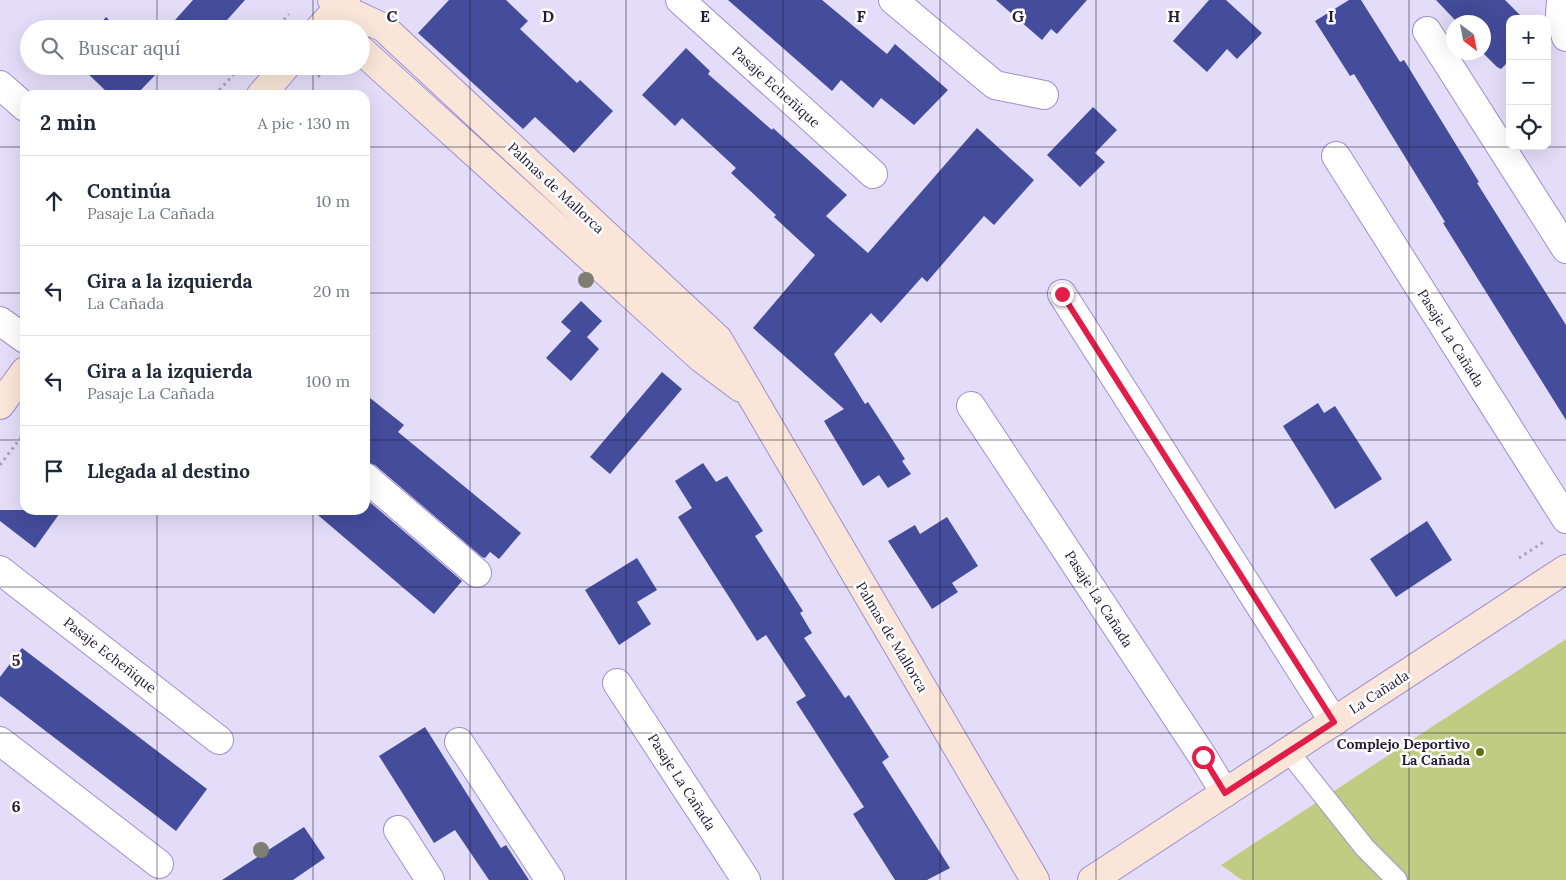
<!DOCTYPE html>
<html lang="es">
<head>
<meta charset="utf-8">
<style>
	body { margin:0; font-family:Lora,serif; background:#f6f6f7; color:#1f2937 }
	.controls { position:absolute; right:15px; top:15px; display:grid; overflow:hidden; border-radius:10px; box-shadow:0 5px 20px #0002 }
	.controls button { width:45px; height:45px; display:grid; place-items:center; padding:0; border:0; border-bottom:1px solid #e0e1e3; background:#fff; color:#1f2937; font:25px sans-serif }
	.compass { position:absolute; left:1446px; top:15px; width:45px; height:45px; border-radius:50%; background:#fff; box-shadow:0 5px 20px #0002; rotate:148deg }
	.stop { position:absolute; width:15px; height:15px; margin:-11px; border:4px solid #e11d48; border-radius:50%; background:#fff }
	.stop.end { background:#e11d48; border-color:#fff; box-shadow:0 1px 5px #0008 }
	.list { margin:0; padding:0; list-style:none }
	h2 { display:flex; justify-content:space-between; align-items:center; height:65px; margin:0; padding:0 20px; font-size:21px }
	h2 small { font-size:16px; font-weight:400; color:#747a83 }
	.list li { display:grid; grid-template-columns:32px 1fr auto; gap:15px; align-items:center; box-sizing:border-box; height:90px; padding:0 20px; border-top:1px solid #e0e1e3 }
	.list b { display:block; font-size:19px; white-space:nowrap }
	.list p { margin:0; font-size:16px; white-space:nowrap; color:#747a83 }
	.list em { font-size:16px; font-style:normal; color:#747a83 }
	.icon { flex:none; width:28px; height:28px; fill:none; stroke:currentColor; stroke-width:2; stroke-linecap:round; stroke-linejoin:round }
	.map { position:relative; flex:none; width:1566px; height:880px; overflow:hidden }
	.search { position:absolute; background:#fff; box-shadow:0 5px 20px #0002; left:20px; top:20px; width:350px; height:55px; display:flex; align-items:center; gap:12px; box-sizing:border-box; padding:0 18px; border-radius:28px; color:#747a83; font-size:19px }
	.panel { position:absolute; background:#fff; box-shadow:0 5px 20px #0002; left:20px; top:90px; width:350px; height:425px; border-radius:15px }
	.map>svg:first-child { display:block }
	.green { fill:#c0cc82 }
	.building { fill:#444c9c }
	.lines { fill:none; stroke-linecap:round; stroke-linejoin:round }
	.lane-casing { stroke:#9f8ecf; stroke-width:22 }
	.street-casing { stroke:#9f8ecf; stroke-width:30 }
	.secondary-casing { stroke:#9f8ecf; stroke-width:30 }
	.path { stroke:#a8a1bc; stroke-width:3; stroke-dasharray:2.5 4; stroke-linecap:butt }
	.lane { stroke:#fff; stroke-width:20 }
	.street { stroke:#fff; stroke-width:28 }
	.secondary { stroke:#fae6d8; stroke-width:28 }
	.tree { fill:#7e7e72 }
	.route { stroke:#e11d48; stroke-width:6 }
	.grid { fill:none; stroke:#231c35; stroke-width:1; stroke-opacity:0.55 }
	.poi-dot { fill:#636d14; stroke:#fff; stroke-width:2 }
	.labels { text-anchor:middle; stroke-width:5; stroke-linejoin:round; paint-order:stroke }
	.street-label { font-size:14px; fill:#231c35; stroke:#fff }
	.poi-label { font-size:14px; font-weight:bold; fill:#231c35; stroke:#fff; text-anchor:end }
	.grid-label { font-size:16px; text-anchor:middle; font-weight:bold; fill:#231c35; stroke:#fff; stroke-width:5; stroke-linejoin:round; paint-order:stroke }
</style>
</head>
<body>
<div class="map">
<svg width="1566" height="880" viewBox="0 0 1566 880">
	<rect width="100%" height="100%" fill="#e4ddf9"/>
	<path class="green" d="M 1566,639 L 1566,880 L 1242,880 L 1221,865 Z"/>
	<path class="building" d="M 193,0 L 245,0 L 219,29 L 167,29 Z
		M 449,0 L 506,0 L 528,21 L 520,29 L 577,83 L 580,80 L 613,111 L 574,153 L 535,117 L 523,129 L 418,33 Z
		M 728,0 L 822,0 L 887,54 L 895,44 L 948,90 L 914,125 L 881,98 L 873,108 L 841,80 L 832,91 Z
		M 996,0 L 1087,0 L 1057,34 L 1051,29 L 1042,40 Z
		M 1209,0 L 1226,0 L 1262,33 L 1237,59 L 1227,49 L 1207,72 L 1173,41 Z
		M 1349,0 L 1361,0 L 1400,62 L 1404,60 L 1479,182 L 1477,183 L 1566,325 L 1566,420 L 1443,223 L 1445,222 L 1354,74 L 1350,76 L 1315,21 Z
		M 1436,0 L 1505,0 L 1524,19 L 1510,19 L 1510,60 L 1501,69 L 1497,67 L 1482,52 L 1484,52 L 1484,22 L 1454,22 L 1454,25 L 1452,24 L 1455,20 Z
		M 106,17 L 118,29 L 96,29 Z
		M 686,48 L 710,71 L 708,74 L 772,130 L 773,128 L 847,195 L 826,216 L 868,253 L 977,128 L 1034,180 L 994,225 L 984,216 L 927,282 L 922,277 L 881,323 L 871,313 L 834,354 L 865,404 L 868,402 L 905,459 L 902,461 L 911,474 L 888,488 L 879,475 L 863,486 L 824,421 L 844,409 L 753,328 L 815,255 L 774,217 L 776,215 L 731,173 L 736,168 L 682,118 L 675,126 L 642,95 Z
		M 80,66 L 157,66 L 160,70 L 136,95 L 110,95 Z
		M 1093,107 L 1117,130 L 1095,153 L 1105,162 L 1080,187 L 1047,155 Z
		M 581,301 L 602,321 L 587,337 L 599,349 L 571,381 L 546,358 L 571,331 L 561,322 Z
		M 662,372 L 682,389 L 610,474 L 590,457 Z
		M 365,394 L 404,425 L 398,432 L 521,533 L 499,559 L 490,552 L 485,558 L 482,557 L 375,465 L 365,462 Z
		M 1318,403 L 1324,413 L 1335,406 L 1382,479 L 1335,509 L 1283,426 Z
		M 703,463 L 716,482 L 727,476 L 763,531 L 755,536 L 803,611 L 800,613 L 812,633 L 804,638 L 845,698 L 849,695 L 889,757 L 882,762 L 950,868 L 927,880 L 895,880 L 853,814 L 864,807 L 796,702 L 806,696 L 766,635 L 757,641 L 678,517 L 692,508 L 675,481 Z
		M 365,498 L 462,581 L 434,614 L 312,510 L 365,510 Z
		M 0,510 L 62,510 L 35,548 L 0,521 Z
		M 947,517 L 978,566 L 952,583 L 958,592 L 932,609 L 888,541 L 915,525 L 920,534 Z
		M 1427,521 L 1452,560 L 1396,597 L 1370,559 Z
		M 637,558 L 657,590 L 637,602 L 651,624 L 619,645 L 585,590 Z
		M 22,648 L 207,789 L 176,831 L 0,696 L 0,677 Z
		M 425,727 L 501,848 L 506,845 L 529,880 L 489,880 L 455,830 L 434,843 L 379,756 Z
		M 304,827 L 325,858 L 293,880 L 222,880 Z"/>
	<g class="lines">
		<defs>
			<path id="lane" d="M 1288,751 L 1365,848 L 1397,880"/>
			<path id="street" d="M 680,0 L 873,174
				M 893,0 L 995,85 L 1044,95
				M 1561,0 L 1560,14 L 1566,37
				M 1427,31 L 1566,249
				M 0,85 L 25,107
				M 1336,156 L 1566,519
				M 1062,294 L 1334,722
				M 0,321 L 25,339
				M 971,406 L 1203,757 L 1225,793
				M 365,477 L 477,573
				M 0,570 L 219,740
				M 617,683 L 746,880
				M 0,741 L 159,864
				M 459,742 L 550,880
				M 398,830 L 430,880"/>
			<path id="secondary" d="M 332,0 L 339,7 L 384,28 L 718,339 L 1035,880
				M 319,29 L 346,0
				M 361,50 L 701,358 L 741,388
				M 261,95 L 286,66
				M 0,405 L 25,371
				M 1092,880 L 1566,569"/>
		</defs>
		<use href="#lane" class="lane-casing"/>
		<use href="#street" class="street-casing"/>
		<use href="#secondary" class="secondary-casing"/>
		<path class="path" d="M 275,29 L 289,14
			M 318,77 L 327,66
			M 215,95 L 234,74
			M 0,465 L 25,432
			M 1519,558 L 1545,541"/>
		<use href="#lane" class="lane"/>
		<use href="#street" class="street"/>
		<use href="#secondary" class="secondary"/>
	</g>
	<g class="tree">
		<circle cx="586" cy="280" r="8"/>
		<circle cx="261" cy="850" r="8"/>
	</g>
	<g class="lines">
		<path class="route" d="M 1062,294 L 1334,722 L 1225,793 L 1203,757"/>
	</g>
	<path class="grid" d="M 157,0 L 157,29M 313,0 L 313,29M 470,0 L 470,880M 626,0 L 626,880M 783,0 L 783,880M 940,0 L 940,880M 1096,0 L 1096,880M 1253,0 L 1253,880M 1409,0 L 1409,880M 157,66 L 157,95M 313,66 L 313,95M 0,147 L 25,147M 365,147 L 1566,147M 0,293 L 25,293M 365,293 L 1566,293M 0,440 L 25,440M 365,440 L 1566,440M 157,510 L 157,880M 313,510 L 313,880M 0,587 L 1566,587M 0,733 L 1566,733"/>
	<circle class="poi-dot" cx="1480" cy="752" r="5"/>
	<g class="labels">
		<g class="street-label">
			<text transform="translate(776 87) rotate(42)" y="5">Pasaje Echeñique</text>
			<text transform="translate(556 188) rotate(43)" y="5">Palmas de Mallorca</text>
			<text transform="translate(1451 338) rotate(58)" y="5">Pasaje La Cañada</text>
			<text transform="translate(1099 599) rotate(57)" y="5">Pasaje La Cañada</text>
			<text transform="translate(892 637) rotate(59)" y="5">Palmas de Mallorca</text>
			<text transform="translate(110 655) rotate(38)" y="5">Pasaje Echeñique</text>
			<text transform="translate(1379 692) rotate(-33)" y="5">La Cañada</text>
			<text transform="translate(682 782) rotate(57)" y="5">Pasaje La Cañada</text>
		</g>
		<g class="poi-label">
			<text x="1470" y="749">Complejo Deportivo<tspan x="1470" dy="16">La Cañada</tspan></text>
		</g>
	</g>
	<g class="grid-label">
		<text x="392" y="22">C</text>
		<text x="548" y="22">D</text>
		<text x="705" y="22">E</text>
		<text x="861" y="22">F</text>
		<text x="1018" y="22">G</text>
		<text x="1174" y="22">H</text>
		<text x="1331" y="22">I</text>
		<text x="16" y="666">5</text>
		<text x="16" y="812">6</text>
	</g>
</svg>
<div class="controls">
<button>+</button>
<button>−</button>
<button><svg class="icon" aria-label="locate" viewBox="0 0 24 24"><circle cx="12" cy="12" r="6"/><path d="M12 2v4M12 18v4M2 12h4M18 12h4"/></svg></button>
</div>
<svg class="compass" viewBox="-18 -18 36 36"><path d="M0-13l5 13h-10z" fill="#e53935"/><path d="M0 13l5-13h-10z" fill="#747a83"/></svg>
<div class="stop" style="left:1203px;top:757px"></div>
<div class="stop end" style="left:1062px;top:294px"></div>
<div class="search"><svg class="icon" aria-label="search" viewBox="0 0 24 24"><circle cx="10" cy="10" r="6"/><path d="M15 15l6 6"/></svg>Buscar aquí</div>
<section class="panel">
<h2>2 min<small>A pie · 130 m</small></h2>
<ul class="list">
<li><svg class="icon" aria-label="ahead" viewBox="0 0 24 24"><path d="M12 20V5M6 11l6-6 6 6"/></svg><div><b>Continúa</b><p>Pasaje La Cañada</p></div><em>10 m</em></li>
<li><svg class="icon" aria-label="left" viewBox="0 0 24 24"><path d="M17 20v-9H6M10 6l-5 5 5 5"/></svg><div><b>Gira a la izquierda</b><p>La Cañada</p></div><em>20 m</em></li>
<li><svg class="icon" aria-label="left" viewBox="0 0 24 24"><path d="M17 20v-9H6M10 6l-5 5 5 5"/></svg><div><b>Gira a la izquierda</b><p>Pasaje La Cañada</p></div><em>100 m</em></li>
<li><svg class="icon" aria-label="arrive" viewBox="0 0 24 24"><path d="M6 21V4h12l-3 4 3 4H6"/></svg><div><b>Llegada al destino</b></div></li>
</ul>
</section>
</div>
</body>
</html>
